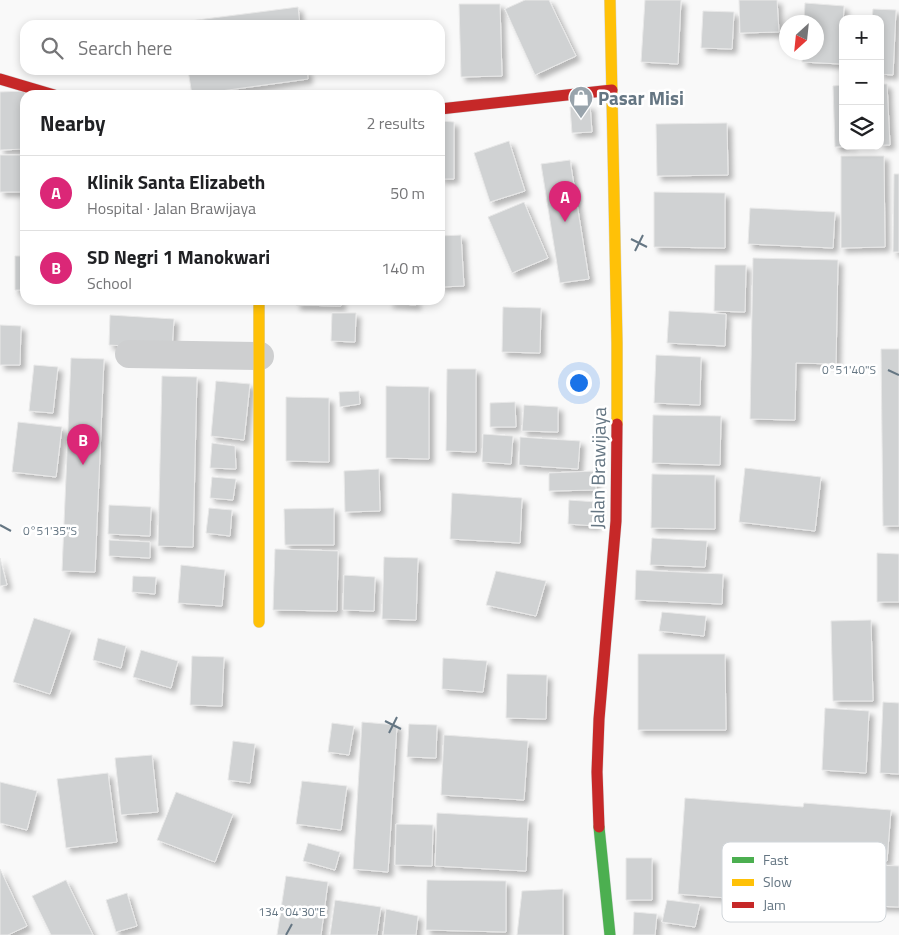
<!DOCTYPE html>
<html lang="en">
<head>
<meta charset="utf-8">
<style>
	body { margin:0; font-family:"Titillium Web",sans-serif; background:#f2f2f2; color:#202124 }
	.controls { position:absolute; right:15px; top:15px; display:grid; overflow:hidden; border-radius:10px; box-shadow:0 2px 8px #0003 }
	.controls button { width:45px; height:45px; display:grid; place-items:center; padding:0; border:0; border-bottom:1px solid #e0e0e0; background:#fff; color:#202124; font:25px sans-serif }
	.compass { position:absolute; left:779px; top:15px; width:45px; height:45px; border-radius:50%; background:#fff; box-shadow:0 2px 8px #0003; rotate:207deg }
	.you { position:absolute; left:578px; top:382px; width:18px; height:18px; margin:-12px; border:4px solid #fff; border-radius:50%; background:#1a73e8; box-shadow:0 0 0 8px #1a73e833 }
	.badge { display:grid; place-items:center; width:32px; height:32px; border-radius:50%; background:#db2777; color:#fff; font-size:16px; font-weight:700 }
	.pin { position:absolute; translate:-50% -41px; filter:drop-shadow(0 1px 2px #0008) }
	.pin::after { content:''; position:absolute; top:26px; width:18px; height:15px; background:inherit; clip-path:polygon(0 0,100% 0,50% 100%) }
	.list { margin:0; padding:0; list-style:none }
	h2 { display:flex; justify-content:space-between; align-items:center; height:65px; margin:0; padding:0 20px; font-size:21px }
	h2 small { font-size:16px; font-weight:400; color:#757577 }
	.list li { display:grid; grid-template-columns:32px 1fr auto; gap:15px; align-items:center; box-sizing:border-box; height:75px; padding:0 20px; border-top:1px solid #e0e0e0 }
	.list b { display:block; font-size:19px; white-space:nowrap }
	.list p { margin:0; font-size:16px; white-space:nowrap; color:#757577 }
	.list em { font-size:16px; font-style:normal; color:#757577 }
	.icon { flex:none; width:28px; height:28px; fill:none; stroke:currentColor; stroke-width:2; stroke-linecap:round; stroke-linejoin:round }
	.map { position:relative; flex:none; width:899px; height:935px; overflow:hidden }
	.search { position:absolute; background:#fff; box-shadow:0 2px 8px #0003; left:20px; top:20px; width:425px; height:55px; display:flex; align-items:center; gap:12px; box-sizing:border-box; padding:0 18px; border-radius:15px; color:#757577; font-size:19px }
	.panel { position:absolute; background:#fff; box-shadow:0 2px 8px #0003; left:20px; top:90px; width:425px; height:215px; border-radius:15px }
	.map>svg:first-child { display:block }
	.building { fill:#d0d2d3; stroke:#e8e8e8; filter:url(#shadow) }
	.lines { fill:none; stroke-linecap:round; stroke-linejoin:round }
	.fast-casing { stroke:#d5d6d7; stroke-width:12 }
	.slow-casing { stroke:#d5d6d7; stroke-width:12 }
	.jam-casing { stroke:#d5d6d7; stroke-width:12 }
	.street { stroke:#cecfd0; stroke-width:28 }
	.fast { stroke:#4caf50; stroke-width:11 }
	.slow { stroke:#ffc107; stroke-width:11 }
	.jam { stroke:#c62828; stroke-width:11 }
	.ticks { fill:none; stroke:#657683; stroke-width:2 }
	.labels { text-anchor:middle; stroke-width:5; stroke-linejoin:round; paint-order:stroke }
	.poi-label { font-size:19px; font-weight:bold; fill:#657683; stroke:#fff; text-anchor:start }
	.street-label { font-size:19px; fill:#657683; stroke:#fff }
	.key { fill:#fff; stroke:#d1d6da; stroke-width:1 }
	.key-label { font-size:14px; fill:#657683 }
	.ticks-label { font-size:12px; text-anchor:middle; fill:#657683; stroke:#fff; stroke-width:5; stroke-linejoin:round; paint-order:stroke }
</style>
</head>
<body>
<div class="map">
<svg width="899" height="935" viewBox="0 0 899 935">
	<defs>
		<filter id="shadow"><feDropShadow dx="4.5" dy="4.5" stdDeviation="2.5" flood-color="#0004"/></filter>
	</defs>
	<rect width="100%" height="100%" fill="#f9f9f9"/>
	<path class="building" d="M 525,0 L 549,0 L 576,56 L 535,75 L 505,9 Z
		M 645,0 L 681,0 L 678,64 L 641,62 Z
		M 739,0 L 777,0 L 779,32 L 740,33 Z
		M 805,3 L 844,6 L 841,64 L 802,62 L 803,52 L 816,52 L 816,22 L 804,22 Z
		M 459,4 L 500,4 L 502,76 L 461,77 Z
		M 298,7 L 300,25 L 182,25 L 182,22 Z
		M 873,9 L 896,10 L 893,75 L 880,74 L 880,19 L 872,19 Z
		M 703,11 L 734,12 L 732,49 L 701,48 Z
		M 188,70 L 307,70 L 308,79 L 192,95 Z
		M 880,84 L 887,84 L 890,145 L 880,145 Z
		M 843,85 L 843,146 L 853,146 L 835,147 L 833,86 Z
		M 25,91 L 25,149 L 0,150 L 0,92 Z
		M 590,105 L 592,132 L 572,133 L 570,107 Z
		M 440,121 L 454,122 L 454,179 L 440,179 Z
		M 727,123 L 728,175 L 657,176 L 656,124 Z
		M 509,141 L 525,191 L 490,202 L 474,153 Z
		M 0,155 L 25,155 L 25,192 L 0,192 Z
		M 841,156 L 884,156 L 885,247 L 841,248 Z
		M 570,160 L 589,279 L 560,283 L 541,164 Z
		M 894,174 L 899,174 L 899,252 L 893,252 Z
		M 654,192 L 725,193 L 725,248 L 654,247 Z
		M 524,202 L 548,258 L 512,273 L 488,217 Z
		M 750,208 L 835,212 L 833,248 L 748,244 Z
		M 461,235 L 464,286 L 440,287 L 440,236 Z
		M 15,256 L 25,256 L 25,290 L 15,290 Z
		M 753,258 L 838,260 L 836,364 L 796,363 L 795,420 L 750,419 Z
		M 715,265 L 746,265 L 745,312 L 714,311 Z
		M 296,300 L 341,300 L 341,306 L 296,305 Z
		M 389,300 L 416,300 L 416,305 L 389,303 Z
		M 503,307 L 541,308 L 540,353 L 502,352 Z
		M 669,311 L 726,314 L 725,346 L 667,343 Z
		M 332,313 L 356,313 L 355,342 L 331,341 Z
		M 110,315 L 174,319 L 172,349 L 109,345 Z
		M 0,325 L 21,326 L 20,365 L 0,365 Z
		M 881,349 L 899,349 L 899,526 L 883,526 Z
		M 656,355 L 701,357 L 700,405 L 654,403 Z
		M 71,358 L 104,359 L 95,572 L 62,571 Z
		M 34,365 L 58,367 L 53,413 L 29,411 Z
		M 447,369 L 476,369 L 476,452 L 446,451 Z
		M 162,376 L 197,377 L 193,547 L 158,546 Z
		M 216,381 L 250,384 L 244,440 L 211,436 Z
		M 386,386 L 429,387 L 429,459 L 386,458 Z
		M 359,391 L 360,404 L 340,407 L 339,392 Z
		M 286,397 L 329,398 L 329,462 L 286,461 Z
		M 515,402 L 516,427 L 490,427 L 490,403 Z
		M 524,405 L 558,407 L 558,432 L 522,431 Z
		M 653,415 L 721,416 L 720,465 L 652,463 Z
		M 18,422 L 62,427 L 56,477 L 12,472 Z
		M 483,434 L 513,436 L 511,464 L 482,462 Z
		M 520,437 L 580,441 L 578,469 L 519,465 Z
		M 212,443 L 235,446 L 236,469 L 210,468 Z
		M 745,468 L 821,477 L 815,531 L 739,522 Z
		M 379,469 L 380,511 L 345,512 L 344,471 Z
		M 595,471 L 596,490 L 549,491 L 549,473 Z
		M 652,474 L 715,475 L 715,529 L 651,528 Z
		M 212,477 L 236,479 L 233,500 L 210,498 Z
		M 452,493 L 522,498 L 520,543 L 450,539 Z
		M 569,500 L 597,502 L 596,526 L 568,524 Z
		M 109,505 L 151,507 L 150,536 L 108,534 Z
		M 209,508 L 232,510 L 230,536 L 206,533 Z
		M 334,508 L 334,545 L 285,545 L 284,509 Z
		M 652,538 L 707,541 L 705,567 L 650,565 Z
		M 109,540 L 150,542 L 150,558 L 109,556 Z
		M 275,549 L 338,551 L 337,611 L 273,610 Z
		M 877,553 L 899,554 L 899,602 L 877,602 Z
		M 384,557 L 418,558 L 416,620 L 382,619 Z
		M 0,558 L 7,585 L 0,586 Z
		M 181,565 L 225,570 L 222,606 L 178,603 Z
		M 636,570 L 723,574 L 722,604 L 635,600 Z
		M 496,571 L 546,581 L 536,616 L 486,605 Z
		M 344,575 L 375,577 L 374,611 L 343,610 Z
		M 133,576 L 156,577 L 155,594 L 132,592 Z
		M 662,612 L 706,616 L 704,636 L 659,631 Z
		M 34,618 L 71,630 L 50,694 L 13,682 Z
		M 871,620 L 873,701 L 833,701 L 831,621 Z
		M 98,638 L 126,646 L 121,668 L 93,660 Z
		M 141,650 L 178,661 L 171,688 L 133,677 Z
		M 638,654 L 725,654 L 726,730 L 638,730 Z
		M 192,656 L 224,657 L 222,706 L 190,705 Z
		M 443,658 L 487,661 L 483,692 L 442,689 Z
		M 507,674 L 547,675 L 546,719 L 506,718 Z
		M 883,702 L 899,703 L 899,774 L 880,773 Z
		M 825,708 L 869,711 L 866,773 L 822,770 Z
		M 362,722 L 397,725 L 388,872 L 353,869 Z
		M 332,723 L 354,726 L 349,755 L 328,752 Z
		M 409,724 L 437,725 L 436,758 L 407,757 Z
		M 444,735 L 528,741 L 524,800 L 441,795 Z
		M 233,741 L 255,744 L 250,783 L 228,780 Z
		M 152,755 L 158,812 L 121,815 L 115,758 Z
		M 108,773 L 117,842 L 66,848 L 57,779 Z
		M 302,781 L 347,786 L 341,830 L 296,824 Z
		M 0,782 L 37,791 L 27,830 L 0,823 Z
		M 176,792 L 233,814 L 215,862 L 157,840 Z
		M 685,798 L 803,807 L 804,803 L 891,810 L 887,861 L 816,856 L 812,905 L 678,894 Z
		M 437,813 L 528,818 L 526,871 L 435,866 Z
		M 396,824 L 433,825 L 432,866 L 395,865 Z
		M 308,843 L 340,852 L 335,870 L 303,861 Z
		M 626,858 L 652,858 L 652,900 L 626,900 Z
		M 852,864 L 899,866 L 899,907 L 850,905 Z
		M 0,869 L 27,926 L 8,935 L 0,935 Z
		M 286,876 L 328,882 L 321,935 L 277,935 Z
		M 66,880 L 93,935 L 51,935 L 32,896 Z
		M 427,880 L 506,881 L 506,932 L 426,930 Z
		M 563,889 L 563,935 L 517,935 L 522,891 Z
		M 127,893 L 137,926 L 116,932 L 106,900 Z
		M 335,900 L 381,907 L 377,935 L 330,935 Z
		M 667,900 L 700,904 L 695,927 L 662,922 Z
		M 386,909 L 418,916 L 416,935 L 383,935 Z
		M 634,912 L 657,914 L 655,935 L 633,935 Z"/>
	<g class="lines">
		<defs>
			<path id="fast" d="M 599,827 L 610,935"/>
			<path id="slow" d="M 610,0 L 617,343 L 617,424
				M 259,300 L 259,622"/>
			<path id="jam" d="M 0,79 L 54,95
				M 440,109 L 612,90
				M 599,827 L 597,772 L 599,719 L 616,521 L 617,424"/>
		</defs>
		<use href="#fast" class="fast-casing"/>
		<use href="#slow" class="slow-casing"/>
		<use href="#jam" class="jam-casing"/>
		<path class="street" d="M 129,354 L 260,356"/>
		<use href="#fast" class="fast"/>
		<use href="#slow" class="slow"/>
		<use href="#jam" class="jam"/>
	</g>
	<path class="ticks" d="M 631,239 L 647,247M 635,251 L 643,235M 888,370 L 899,375M 0,525 L 11,531M 385,721 L 401,729M 389,733 L 397,717M 286,935 L 292,924"/>
	<defs>
		<symbol id="shop-pin" viewBox="-11 -11 22 30"><path d="M0 17L-7.5 6A9.5 9.5 0 1 1 7.5 6Z" fill="#99a4ac" stroke="#fff"/><path d="M-5-2.5h2.3a2.7 3.5 0 0 1 5.4 0H5L5.5 6h-11ZM-1.5-2.5h3a1.5 2.3 0 0 0-3 0Z" fill="#fff"/></symbol>
	</defs>
	<g fill-rule="evenodd">
		<use href="#shop-pin" x="567" y="84" width="28" height="38"/>
	</g>
	<g class="labels">
		<g class="poi-label">
			<text x="598" y="105">Pasar Misi</text>
		</g>
		<g class="street-label">
			<text transform="translate(598 468) rotate(-89)" y="7">Jalan Brawijaya</text>
		</g>
	</g>
	<rect x="722" y="842" width="164" height="80" rx="8" class="key"/>
	<rect x="732" y="857" width="22" height="6" fill="#4caf50"/>
	<rect x="732" y="879" width="22" height="7" fill="#ffc107"/>
	<rect x="732" y="902" width="22" height="6" fill="#c62828"/>
	<g class="key-label">
		<text x="763" y="865">Fast</text>
		<text x="763" y="887">Slow</text>
		<text x="763" y="910">Jam</text>
	</g>
	<g class="ticks-label">
		<text x="849" y="374">0°51'40"S</text>
		<text x="50" y="535">0°51'35"S</text>
		<text x="292" y="916">134°04'30"E</text>
	</g>
</svg>
<div class="controls">
<button>+</button>
<button>−</button>
<button><svg class="icon" aria-label="layers" viewBox="0 0 24 24"><path d="M12 4l9 5-9 5-9-5zM3 14l9 5 9-5"/></svg></button>
</div>
<svg class="compass" viewBox="-18 -18 36 36"><path d="M0-13l5 13h-10z" fill="#e53935"/><path d="M0 13l5-13h-10z" fill="#757577"/></svg>
<div class="you"></div>
<div class="pin badge" style="left:565px;top:222px">A</div>
<div class="pin badge" style="left:83px;top:465px">B</div>
<div class="search"><svg class="icon" aria-label="search" viewBox="0 0 24 24"><circle cx="10" cy="10" r="6"/><path d="M15 15l6 6"/></svg>Search here</div>
<section class="panel">
<h2>Nearby<small>2 results</small></h2>
<ul class="list">
<li><span class="badge">A</span><div><b>Klinik Santa Elizabeth</b><p>Hospital · Jalan Brawijaya</p></div><em>50 m</em></li>
<li><span class="badge">B</span><div><b>SD Negri 1 Manokwari</b><p>School</p></div><em>140 m</em></li>
</ul>
</section>
</div>
</body>
</html>
